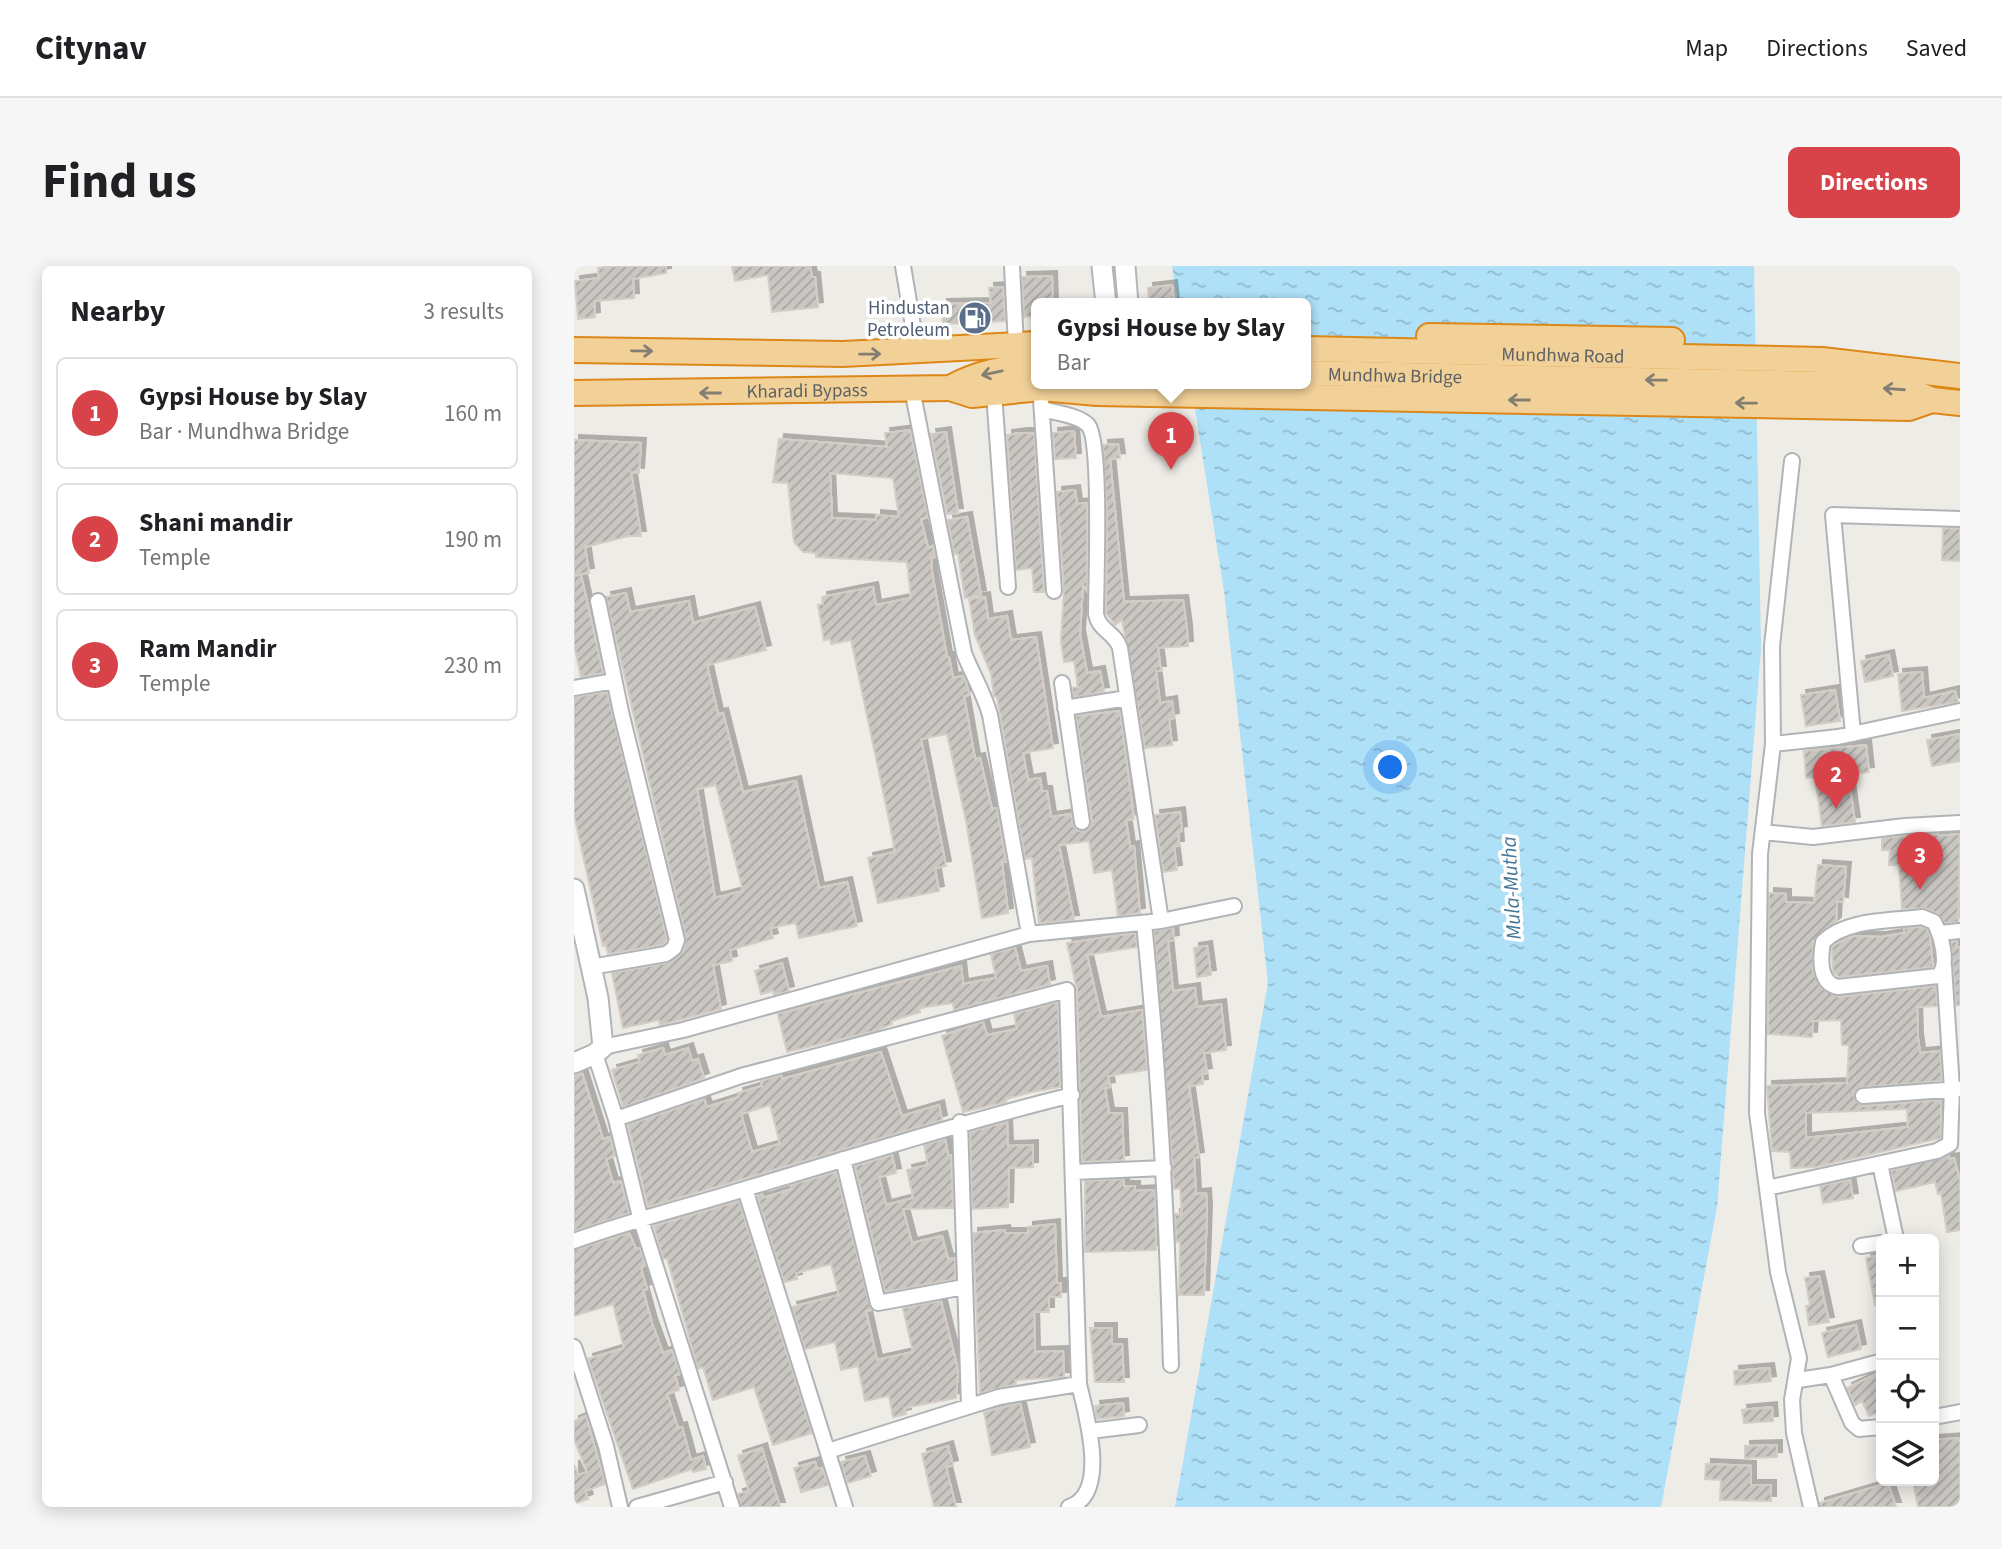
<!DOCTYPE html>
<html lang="en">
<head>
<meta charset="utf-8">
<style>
	body { margin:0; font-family:"Source Sans 3",sans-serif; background:#f6f6f6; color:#202124 }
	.controls { position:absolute; right:21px; bottom:21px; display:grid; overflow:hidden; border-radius:10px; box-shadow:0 4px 18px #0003 }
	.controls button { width:63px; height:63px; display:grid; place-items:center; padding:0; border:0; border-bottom:2px solid #e0e0e0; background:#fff; color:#202124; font:35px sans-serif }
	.you { position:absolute; left:817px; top:502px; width:24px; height:24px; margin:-18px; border:5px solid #fff; border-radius:50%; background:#1a73e8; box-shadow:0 0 0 10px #1a73e833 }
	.badge { display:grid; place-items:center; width:46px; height:46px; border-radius:50%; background:#d8434a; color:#fff; font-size:23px; font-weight:700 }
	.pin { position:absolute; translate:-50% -58px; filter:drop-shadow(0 2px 4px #0008) }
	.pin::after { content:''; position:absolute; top:37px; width:24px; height:21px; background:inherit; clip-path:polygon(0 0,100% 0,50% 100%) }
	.popup { position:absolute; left:457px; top:32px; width:280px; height:91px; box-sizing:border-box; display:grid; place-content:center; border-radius:10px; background:#fff; filter:drop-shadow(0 2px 5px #0005); font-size:23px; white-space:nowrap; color:#757577 }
	.popup b { font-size:26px; color:#202124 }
	.popup::after { content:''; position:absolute; left:50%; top:100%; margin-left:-14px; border:14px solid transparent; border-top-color:#fff }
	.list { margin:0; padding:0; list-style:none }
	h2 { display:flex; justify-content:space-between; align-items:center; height:91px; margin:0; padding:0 28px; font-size:30px }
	h2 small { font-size:23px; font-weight:400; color:#757577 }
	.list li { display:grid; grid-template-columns:46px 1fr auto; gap:21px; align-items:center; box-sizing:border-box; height:112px; margin:0 14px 14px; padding:0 14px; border:2px solid #e0e0e0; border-radius:10px }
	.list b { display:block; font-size:26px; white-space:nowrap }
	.list p { margin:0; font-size:23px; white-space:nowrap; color:#757577 }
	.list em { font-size:23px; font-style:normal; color:#757577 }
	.icon { flex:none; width:38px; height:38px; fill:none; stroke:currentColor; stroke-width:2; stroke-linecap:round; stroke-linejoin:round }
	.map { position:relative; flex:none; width:1386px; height:1241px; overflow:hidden; border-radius:10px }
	header { display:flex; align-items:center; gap:42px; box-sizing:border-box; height:98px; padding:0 35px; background:#fff; border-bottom:2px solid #e0e0e0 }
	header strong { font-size:33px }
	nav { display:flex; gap:38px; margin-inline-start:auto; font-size:24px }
	.intro { display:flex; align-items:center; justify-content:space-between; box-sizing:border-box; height:168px; padding:0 42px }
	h1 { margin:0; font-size:49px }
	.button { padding:18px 32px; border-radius:10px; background:#d8434a; color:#fff; font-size:24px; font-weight:700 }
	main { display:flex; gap:42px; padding:0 42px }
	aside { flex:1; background:#fff; border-radius:10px; box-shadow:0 4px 18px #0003 }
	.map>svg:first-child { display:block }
	.water { fill:url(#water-ripples) }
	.building { fill:url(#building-hatch); stroke:#d3cdc5; stroke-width:2; fill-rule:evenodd; filter:url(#shadow) }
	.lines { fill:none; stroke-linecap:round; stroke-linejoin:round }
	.street-casing { stroke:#b1b4b7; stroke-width:18 }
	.secondary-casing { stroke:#b2b6b9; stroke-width:23 }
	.highway-casing { stroke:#dd8717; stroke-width:28 }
	.street { stroke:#fff; stroke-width:14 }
	.secondary { stroke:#fff; stroke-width:19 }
	.highway { stroke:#f2d199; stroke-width:24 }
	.oneway { stroke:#837e72 }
	.labels { text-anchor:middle; stroke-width:7; stroke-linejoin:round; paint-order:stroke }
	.service-label { font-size:19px; fill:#4e5e75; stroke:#fff; text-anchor:end }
	.street-label { font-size:19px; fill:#5e6265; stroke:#fff }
	.water-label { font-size:21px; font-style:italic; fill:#467797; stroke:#fff }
</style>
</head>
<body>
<header>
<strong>Citynav</strong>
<nav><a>Map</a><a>Directions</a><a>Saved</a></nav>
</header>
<div class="intro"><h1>Find us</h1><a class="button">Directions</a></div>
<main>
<aside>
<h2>Nearby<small>3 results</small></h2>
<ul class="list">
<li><span class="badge">1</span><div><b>Gypsi House by Slay</b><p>Bar · Mundhwa Bridge</p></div><em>160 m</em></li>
<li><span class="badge">2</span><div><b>Shani mandir</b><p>Temple</p></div><em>190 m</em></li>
<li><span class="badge">3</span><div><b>Ram Mandir</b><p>Temple</p></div><em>230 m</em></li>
</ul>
</aside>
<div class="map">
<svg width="1386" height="1241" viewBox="0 0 1386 1241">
	<defs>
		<pattern id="water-ripples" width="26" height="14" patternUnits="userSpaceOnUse" patternTransform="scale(1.75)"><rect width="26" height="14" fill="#aee0f7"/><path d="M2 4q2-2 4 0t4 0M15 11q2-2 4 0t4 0" fill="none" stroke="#91b9cc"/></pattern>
		<pattern id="building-hatch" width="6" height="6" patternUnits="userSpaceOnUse" patternTransform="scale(1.75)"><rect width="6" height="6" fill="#cac7c3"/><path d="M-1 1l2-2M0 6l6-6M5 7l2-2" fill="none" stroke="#a7a5a2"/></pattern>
		<filter id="shadow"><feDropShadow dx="5" dy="-5" stdDeviation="0" flood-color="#0004"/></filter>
	</defs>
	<rect width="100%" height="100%" fill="#eeece6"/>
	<path class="water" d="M 598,0 L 1180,0 L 1187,383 L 1143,941 L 1087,1241 L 601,1241 L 694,717 L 650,325 L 617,118 L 732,118 L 732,38 L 604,38 Z"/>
	<path class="building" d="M 42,0 L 92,0 L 92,7 L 59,13 L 60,32 L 20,35 L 21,51 L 4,53 L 1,15 L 25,12 L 24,2 Z
		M 158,0 L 236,0 L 238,11 L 241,11 L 244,41 L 198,46 L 194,9 L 161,15 Z
		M 478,10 L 479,38 L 462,38 L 462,50 L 450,51 L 448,11 Z
		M 598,19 L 600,38 L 575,38 L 574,22 Z
		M 429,21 L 431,55 L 369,58 L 368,38 L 417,37 L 415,22 Z
		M 336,164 L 354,251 L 347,253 L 354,282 L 359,280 L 361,291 L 357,292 L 358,306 L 373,391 L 375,391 L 379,412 L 389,410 L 392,416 L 395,429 L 390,430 L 401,493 L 406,492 L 418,543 L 423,542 L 432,596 L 428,596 L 434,647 L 408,652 L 392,555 L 373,468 L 347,473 L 372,600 L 361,602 L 365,625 L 304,637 L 294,592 L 321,586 L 314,549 L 277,374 L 257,378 L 256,373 L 250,374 L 244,339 L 249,338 L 248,331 L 299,321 L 302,339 L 337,332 L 333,296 L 242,291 L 242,287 L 229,286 L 220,276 L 214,217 L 199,216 L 205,173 L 313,181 L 311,167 ZM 256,207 L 319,212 L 325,251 L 302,249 L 302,254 L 258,252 Z
		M 500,165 L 502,192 L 481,193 L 479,167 Z
		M 372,166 L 384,247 L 373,248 L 357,168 Z
		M 449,167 L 460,167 L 470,326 L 460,326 L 458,302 L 442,304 L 433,169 Z
		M 0,174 L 67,177 L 65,207 L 57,206 L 67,270 L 55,270 L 11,281 L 15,307 L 0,309 Z
		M 544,178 L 546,192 L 536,193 L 550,336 L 609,334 L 613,363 L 614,380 L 584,382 L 587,405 L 582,405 L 586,437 L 598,435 L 600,452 L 595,453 L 598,479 L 571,482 L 548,354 L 541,359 L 532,347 L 533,248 L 529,179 Z
		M 501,224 L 503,238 L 513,237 L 513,325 L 509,319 L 506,368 L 513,407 L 526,405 L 530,426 L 500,431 L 498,422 L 504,421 L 500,395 L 490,396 L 487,375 L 490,324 L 483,226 Z
		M 393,251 L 407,329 L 391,332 L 384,288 L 380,288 L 374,254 Z
		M 1369,262 L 1386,263 L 1386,295 L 1368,294 Z
		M 7,309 L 29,407 L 7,411 L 0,378 L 0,310 Z
		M 52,327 L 56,346 L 115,335 L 119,357 L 181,341 L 192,384 L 133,399 L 144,448 L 149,447 L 169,526 L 222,515 L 245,622 L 273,616 L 283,660 L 225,672 L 222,657 L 196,662 L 199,672 L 156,684 L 158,695 L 139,699 L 147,743 L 86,759 L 85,754 L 49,762 L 38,707 L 97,696 L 109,686 L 112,672 L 32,331 ZM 142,519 L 169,625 L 141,632 L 123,523 Z
		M 411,331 L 414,353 L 433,350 L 437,374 L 462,371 L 479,482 L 449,487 L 454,514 L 466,512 L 468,525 L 473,525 L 477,551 L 497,548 L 500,561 L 505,565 L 514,563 L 518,555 L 502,450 L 546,445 L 560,553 L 552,554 L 556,581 L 560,580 L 566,647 L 544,650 L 538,604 L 520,607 L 515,575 L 485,579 L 500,654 L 465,657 L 458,592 L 451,593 L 423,431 L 420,430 L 417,408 L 401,369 L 395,333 Z
		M 1315,389 L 1319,410 L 1291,416 L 1287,395 Z
		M 1348,406 L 1350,432 L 1381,425 L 1384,436 L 1328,445 L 1324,408 Z
		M 1261,424 L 1266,455 L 1232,460 L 1227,429 Z
		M 33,426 L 93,673 L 88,679 L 34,688 L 32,679 L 29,680 L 0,549 L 0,431 Z
		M 1386,468 L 1386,495 L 1358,500 L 1353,474 Z
		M 1292,479 L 1295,506 L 1274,508 L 1281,556 L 1248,560 L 1241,511 L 1232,512 L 1230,485 Z
		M 606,546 L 608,565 L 604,566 L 605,580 L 600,580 L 603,604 L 589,606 L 581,549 Z
		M 1364,568 L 1365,570 L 1386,568 L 1384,656 L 1371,657 L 1364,648 L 1351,642 L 1328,643 L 1325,599 L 1315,599 L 1316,584 L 1308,584 L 1308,572 Z
		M 1244,599 L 1272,601 L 1269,636 L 1263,635 L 1262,656 L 1239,675 L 1239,705 L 1247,722 L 1265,731 L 1362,720 L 1363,740 L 1343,741 L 1344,772 L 1346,787 L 1366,785 L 1368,815 L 1288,821 L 1280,826 L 1281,835 L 1290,840 L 1367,834 L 1367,872 L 1242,901 L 1217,902 L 1216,886 L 1198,885 L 1193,820 L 1273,817 L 1275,779 L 1268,779 L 1267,754 L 1239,755 L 1238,771 L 1194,768 L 1195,627 L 1212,628 L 1212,636 L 1240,637 ZM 1333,843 L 1334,861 L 1232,872 L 1232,847 Z
		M 1347,661 L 1353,663 L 1356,671 L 1359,701 L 1265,711 L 1259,706 L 1258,681 L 1264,677 L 1279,670 L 1307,671 L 1330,667 L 1330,662 Z
		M 599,662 L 600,674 L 594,675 L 599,725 L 621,722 L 623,741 L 647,738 L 652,784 L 630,787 L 633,807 L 628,808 L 629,818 L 615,820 L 625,891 L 620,892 L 622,928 L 632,927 L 633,944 L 630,1029 L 605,1029 L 606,976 L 602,976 L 601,948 L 608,949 L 606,922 L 600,923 L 580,665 Z
		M 561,667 L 563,681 L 513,689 L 527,751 L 568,744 L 573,804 L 534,810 L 536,821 L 531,822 L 535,847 L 548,847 L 550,894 L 508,896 L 503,724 L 493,677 Z
		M 1383,675 L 1383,681 L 1386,681 L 1386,739 L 1382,739 L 1377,676 Z
		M 633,680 L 637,709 L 623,711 L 620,682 Z
		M 441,682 L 447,705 L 473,700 L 476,718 L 380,744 L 379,737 L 345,742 L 346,746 L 317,755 L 318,758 L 301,765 L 213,786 L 204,748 L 387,700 L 389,718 L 422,712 L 417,688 Z
		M 208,697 L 215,725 L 200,729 L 199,725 L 187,728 L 181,705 Z
		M 484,736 L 486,821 L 458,826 L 432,833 L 432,836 L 389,846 L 368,770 L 409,756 L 413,769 L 443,763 L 440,748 Z
		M 89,782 L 91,789 L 114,782 L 118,795 L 124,793 L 130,812 L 49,841 L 38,804 L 66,796 L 64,789 Z
		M 307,786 L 328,850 L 365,839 L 368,854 L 74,941 L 54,859 L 130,833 L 133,841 L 165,831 L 164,827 L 188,820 L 187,815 L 207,809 L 208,813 ZM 196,839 L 206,878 L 178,886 L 167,848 Z
		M 8,807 L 29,873 L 36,871 L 41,890 L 32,893 L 39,917 L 47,915 L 55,947 L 0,965 L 0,809 Z
		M 433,856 L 434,880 L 459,879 L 459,901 L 435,902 L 434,941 L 398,943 L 396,866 Z
		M 371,873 L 374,889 L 377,889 L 379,942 L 329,943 L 338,977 L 368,970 L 374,993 L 381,992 L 381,1013 L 311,1026 L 281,900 L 318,889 L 322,907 L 305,911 L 312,939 L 339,932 L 333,904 L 354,899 L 350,879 Z
		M 1375,889 L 1375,893 L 1380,892 L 1386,914 L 1386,964 L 1373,966 L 1367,927 L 1364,928 L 1361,916 L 1322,925 L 1317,905 Z
		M 262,906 L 297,1044 L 292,1045 L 303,1094 L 339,1086 L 329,1042 L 367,1035 L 384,1104 L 382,1132 L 330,1142 L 332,1148 L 319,1151 L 315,1130 L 291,1135 L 284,1100 L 267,1104 L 261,1076 L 231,1083 L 218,1041 L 265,1029 L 257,998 L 222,1007 L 223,1013 L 210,1016 L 183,929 L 188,928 L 189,932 L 218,923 L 217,919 Z
		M 550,913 L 550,920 L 561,920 L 561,925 L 581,924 L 582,984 L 511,986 L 511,915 Z
		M 1276,914 L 1279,932 L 1249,937 L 1246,920 Z
		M 165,935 L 238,1167 L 199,1179 L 180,1121 L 139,1134 L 129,1101 L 124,1103 L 93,992 L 89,993 L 80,960 Z
		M 481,958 L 483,1017 L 487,1017 L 487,1031 L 475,1031 L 475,1046 L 460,1046 L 461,1086 L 489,1085 L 490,1111 L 441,1114 L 442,1118 L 406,1127 L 399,967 L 431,964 L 431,967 L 454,967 L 454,961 Z
		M 55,967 L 62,983 L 66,982 L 71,999 L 67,1002 L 73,1023 L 69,1024 L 78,1057 L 89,1087 L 98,1084 L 106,1108 L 101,1109 L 105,1124 L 93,1128 L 104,1162 L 108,1161 L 117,1194 L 129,1190 L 132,1203 L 119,1206 L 118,1203 L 59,1223 L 14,1093 L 50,1082 L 39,1038 L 0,1050 L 0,984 Z
		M 1307,989 L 1307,1038 L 1301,1039 L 1292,992 Z
		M 1245,1010 L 1255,1056 L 1235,1059 L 1232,1040 L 1236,1039 L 1231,1012 Z
		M 1282,1059 L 1287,1083 L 1254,1091 L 1248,1067 Z
		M 516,1062 L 538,1062 L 538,1078 L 548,1078 L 550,1116 L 521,1116 Z
		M 1195,1102 L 1197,1115 L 1161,1119 L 1160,1105 Z
		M 1307,1106 L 1307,1145 L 1295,1150 L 1288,1135 L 1281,1139 L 1273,1122 Z
		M 446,1137 L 456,1181 L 418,1189 L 410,1146 Z
		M 549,1137 L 550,1150 L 523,1153 L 521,1140 Z
		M 1198,1141 L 1199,1155 L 1170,1157 L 1168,1144 Z
		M 12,1150 L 31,1218 L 11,1225 L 14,1233 L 0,1238 L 0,1199 L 5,1209 L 13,1206 L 0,1173 L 0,1155 Z
		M 1386,1172 L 1386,1241 L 1344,1241 L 1339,1215 L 1360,1215 L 1360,1174 Z
		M 1203,1179 L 1203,1191 L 1171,1192 L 1171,1180 Z
		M 374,1180 L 379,1199 L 372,1201 L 382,1241 L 360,1241 L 348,1188 Z
		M 188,1182 L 206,1241 L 167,1241 L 164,1228 L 175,1225 L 164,1190 Z
		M 291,1190 L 297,1210 L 273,1217 L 267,1196 Z
		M 241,1196 L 243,1203 L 248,1202 L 254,1219 L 227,1226 L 220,1202 Z
		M 1132,1198 L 1177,1200 L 1177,1219 L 1197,1219 L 1197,1235 L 1146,1234 L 1147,1214 L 1131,1213 Z
		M 1314,1217 L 1322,1241 L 1246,1241 L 1246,1237 Z"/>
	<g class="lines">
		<defs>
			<path id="street" d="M 329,0 L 343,84
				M 438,0 L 442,80
				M 338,123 L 390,387 C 398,408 410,427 416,449 L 455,668
				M 420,127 L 434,321
				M 467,134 L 480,325
				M 468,143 C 482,147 504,149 514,159 C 528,175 522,319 522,348 C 525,365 542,367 546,382 L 587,655
				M 1218,195 L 1198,380 L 1199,478 L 1186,588 L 1183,847 L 1204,1006 L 1225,1092 L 1218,1134 L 1220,1167 L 1237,1241
				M 488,417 L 508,556
				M 0,422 L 40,415
				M 491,442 L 553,432
				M 1279,468 L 1259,249 L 1386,253
				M 1199,478 L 1264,471 L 1386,445
				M 1189,566 L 1239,571 L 1331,560 L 1386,557
				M 1348,651 L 1360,656 C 1367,669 1376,699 1364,710 L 1264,721 C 1245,718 1246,692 1249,676 C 1272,653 1316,655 1348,651 Z
				M 570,657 C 585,804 593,951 597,1099
				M 1366,667 L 1386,665
				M 17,701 L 92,688 L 100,682 L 103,674 L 47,446 L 24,335
				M 29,781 L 109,764 L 455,668 L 587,655 L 660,640
				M 21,788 L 42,853 L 66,951 L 158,1241
				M 1289,830 L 1385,823
				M 42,853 L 167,810 L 493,724 L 505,1118 C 512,1149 536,1228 495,1241
				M 386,856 L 395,1140
				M 269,893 L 304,1037 L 390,1021
				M 1306,898 L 1322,973
				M 500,906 L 590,902
				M 1193,922 L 1363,885 L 1376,878 L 1378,823 L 1370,700
				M 171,923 L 271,1241
				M 0,975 C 58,954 116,940 174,922 C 282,890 389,856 498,829
				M 1287,980 L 1307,977
				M 0,1081 L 32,1180 L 46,1241
				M 1305,1096 L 1257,1109 L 1278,1157 L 1285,1163 L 1307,1161
				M 1224,1114 L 1257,1109
				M 1360,1151 L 1386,1146
				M 516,1165 L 565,1159
				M 254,1185 L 425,1131 L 505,1118
				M 63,1241 L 151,1216"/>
			<path id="secondary" d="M 528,0 L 532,38
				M 551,0 L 554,38
				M 0,623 L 24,732 L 29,781 L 21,788 L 0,797"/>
			<g id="highway">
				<path d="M 855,70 L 1098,74"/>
				<path id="s1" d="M 732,83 L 1248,94 L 1386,110"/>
				<path d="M 0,84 L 269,88 L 462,78"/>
				<path id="s2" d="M 732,107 L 1248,118 L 1337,125 L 1358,134 L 1386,137"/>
				<path d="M 376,122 L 398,129 L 467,122 L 523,127 L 1335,142 L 1358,134"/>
				<path id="s3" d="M 0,127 L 376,122 C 402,108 433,100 462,101"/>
			</g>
		</defs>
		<use href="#street" class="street-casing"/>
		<use href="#secondary" class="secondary-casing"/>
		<use href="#highway" class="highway-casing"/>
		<use href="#street" class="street"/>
		<use href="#secondary" class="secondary"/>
		<use href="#highway" class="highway"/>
	</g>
	<defs><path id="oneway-shaft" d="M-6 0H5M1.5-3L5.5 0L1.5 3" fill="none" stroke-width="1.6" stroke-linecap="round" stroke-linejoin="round" transform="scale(1.75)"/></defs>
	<g class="oneway">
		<use href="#oneway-shaft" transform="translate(68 85) rotate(1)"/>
		<use href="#oneway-shaft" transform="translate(296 88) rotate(-1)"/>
		<use href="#oneway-shaft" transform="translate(418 107) rotate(168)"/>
		<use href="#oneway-shaft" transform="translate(1082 114) rotate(-179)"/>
		<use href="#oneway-shaft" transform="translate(1320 123) rotate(-176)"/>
		<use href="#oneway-shaft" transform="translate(136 127) rotate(180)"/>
		<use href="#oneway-shaft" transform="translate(945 134) rotate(-180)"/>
		<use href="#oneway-shaft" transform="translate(1172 137) rotate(-179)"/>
	</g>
	<defs>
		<symbol id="fuel-disc" viewBox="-11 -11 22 22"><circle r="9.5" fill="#5c6f8a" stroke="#fff"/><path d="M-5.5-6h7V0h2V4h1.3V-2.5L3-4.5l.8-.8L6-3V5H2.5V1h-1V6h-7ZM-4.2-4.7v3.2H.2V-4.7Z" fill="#fff"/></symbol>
	</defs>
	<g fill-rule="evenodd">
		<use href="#fuel-disc" x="382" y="33" width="38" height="38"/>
	</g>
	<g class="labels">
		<g class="service-label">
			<text x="376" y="48">Hindustan<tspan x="376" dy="22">Petroleum</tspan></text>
		</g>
		<g class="street-label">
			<text dy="7" stroke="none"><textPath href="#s1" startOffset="257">Mundhwa Road</textPath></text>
			<text dy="7" stroke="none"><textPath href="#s2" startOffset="89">Mundhwa Bridge</textPath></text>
			<text dy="7" stroke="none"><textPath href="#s3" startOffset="233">Kharadi Bypass</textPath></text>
		</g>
		<g class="water-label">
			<text transform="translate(937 622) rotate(-93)" y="7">Mula-Mutha</text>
		</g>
	</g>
</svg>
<div class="controls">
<button>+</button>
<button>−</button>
<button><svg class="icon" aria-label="locate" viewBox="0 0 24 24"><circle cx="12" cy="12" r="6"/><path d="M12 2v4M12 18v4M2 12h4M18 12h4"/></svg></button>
<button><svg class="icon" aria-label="layers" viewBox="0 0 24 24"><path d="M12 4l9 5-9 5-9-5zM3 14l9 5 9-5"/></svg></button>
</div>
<div class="you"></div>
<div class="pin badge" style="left:597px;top:204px">1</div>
<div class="popup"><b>Gypsi House by Slay</b>Bar</div>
<div class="pin badge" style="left:1262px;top:543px">2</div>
<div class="pin badge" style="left:1346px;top:624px">3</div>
</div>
</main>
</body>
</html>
